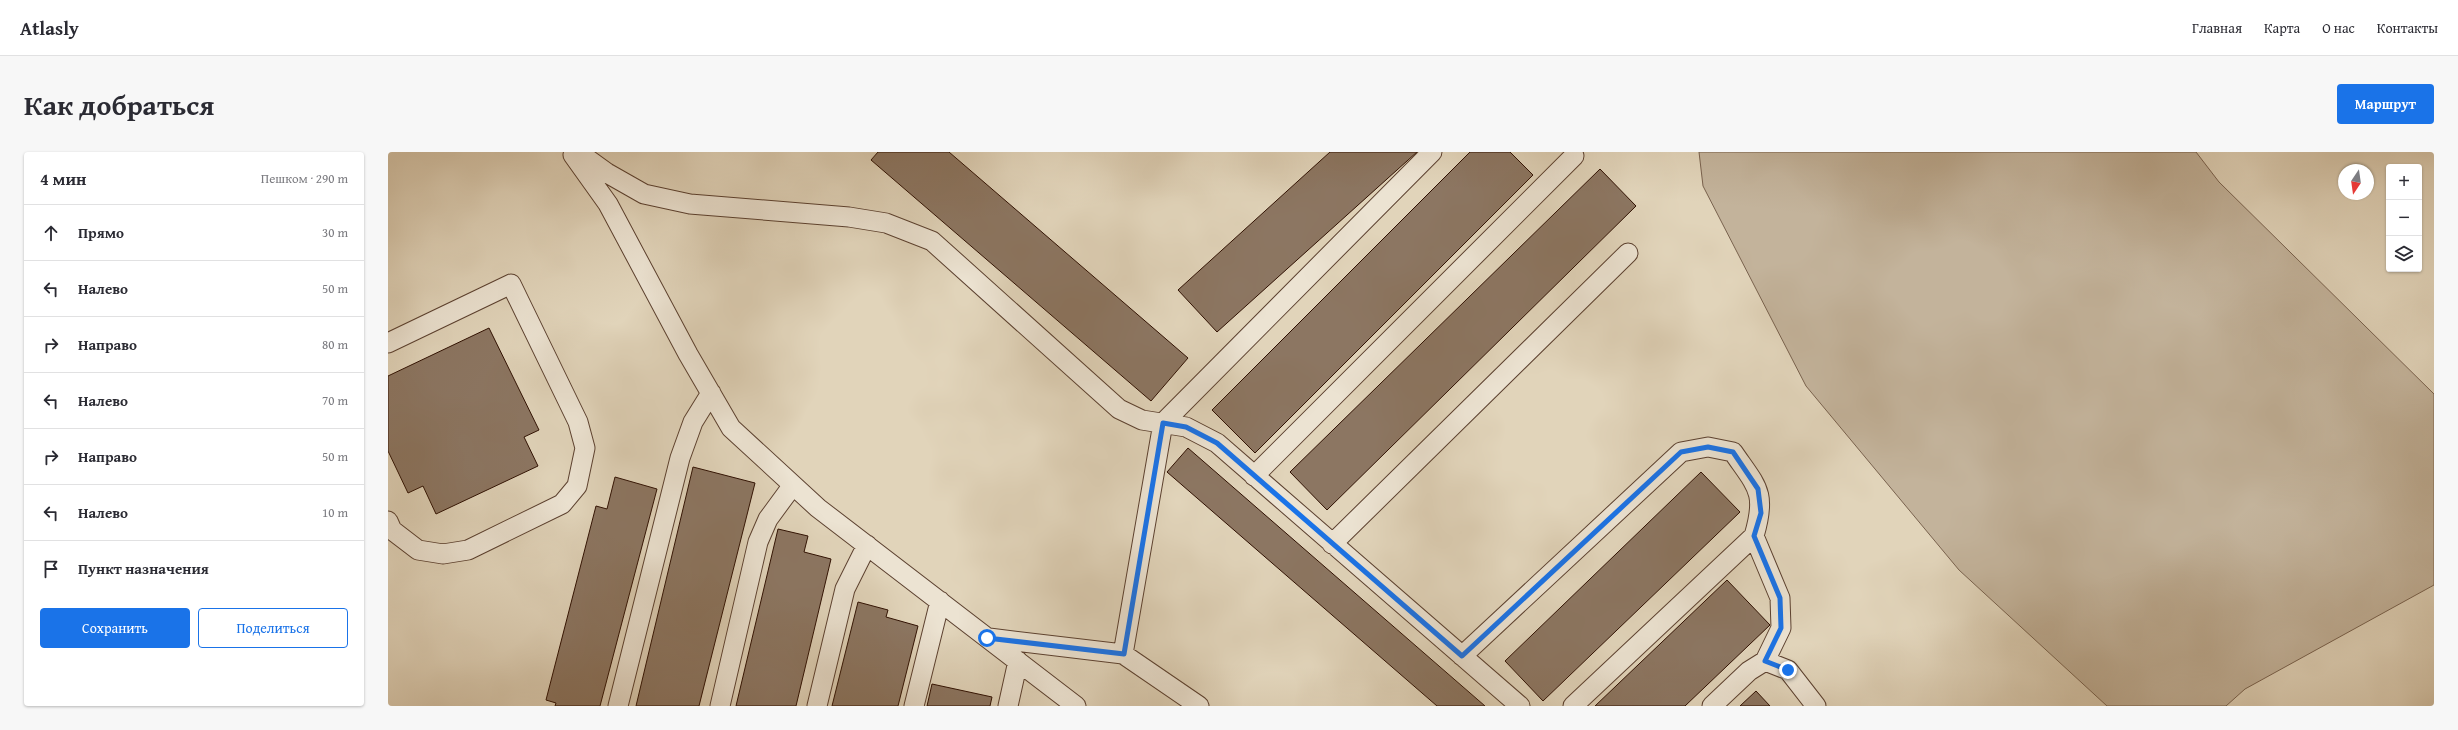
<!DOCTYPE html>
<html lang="ru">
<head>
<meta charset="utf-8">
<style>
	body { margin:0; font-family:"Gentium Book Plus",serif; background:#f7f7f7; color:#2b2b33 }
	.controls { position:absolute; right:12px; top:12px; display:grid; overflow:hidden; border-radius:4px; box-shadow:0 1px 3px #0004 }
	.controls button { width:36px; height:36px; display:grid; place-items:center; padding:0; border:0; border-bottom:1px solid #e1e1e2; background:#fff; color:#2b2b33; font:20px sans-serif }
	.compass { position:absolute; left:1950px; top:12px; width:36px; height:36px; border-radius:50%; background:#fff; box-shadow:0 1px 3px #0004; rotate:193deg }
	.stop { position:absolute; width:12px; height:12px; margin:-9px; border:3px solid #1a73e8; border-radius:50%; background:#fff }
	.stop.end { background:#1a73e8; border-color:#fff; box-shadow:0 1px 4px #0008 }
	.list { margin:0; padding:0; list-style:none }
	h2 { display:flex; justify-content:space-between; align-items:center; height:52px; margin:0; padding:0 16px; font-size:17px }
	h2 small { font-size:13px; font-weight:400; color:#7c7c81 }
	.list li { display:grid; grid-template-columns:26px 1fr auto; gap:12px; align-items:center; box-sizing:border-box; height:56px; padding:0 16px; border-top:1px solid #e1e1e2 }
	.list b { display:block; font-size:15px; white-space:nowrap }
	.list em { font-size:13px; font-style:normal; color:#7c7c81 }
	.actions { display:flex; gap:8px; padding:12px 16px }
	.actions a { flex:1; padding:9px 0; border:1px solid #1a73e8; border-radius:4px; text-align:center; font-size:14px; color:#1a73e8 }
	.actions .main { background:#1a73e8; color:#fff }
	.icon { flex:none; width:22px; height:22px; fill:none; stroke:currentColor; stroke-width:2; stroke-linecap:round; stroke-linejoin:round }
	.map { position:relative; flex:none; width:2046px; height:554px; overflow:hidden; border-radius:4px }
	header { display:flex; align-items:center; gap:24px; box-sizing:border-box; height:56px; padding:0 20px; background:#fff; border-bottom:1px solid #e1e1e2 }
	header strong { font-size:19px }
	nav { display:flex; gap:22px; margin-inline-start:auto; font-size:14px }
	.intro { display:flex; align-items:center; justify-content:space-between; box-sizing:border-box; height:96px; padding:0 24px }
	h1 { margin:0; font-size:28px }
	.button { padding:10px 18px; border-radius:4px; background:#1a73e8; color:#fff; font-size:14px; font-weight:700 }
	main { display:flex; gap:24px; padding:0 24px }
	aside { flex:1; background:#fff; border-radius:4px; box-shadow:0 1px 3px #0004 }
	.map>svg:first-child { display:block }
	.green { fill:#c3b39b; stroke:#79624e }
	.building { fill:#8c7662; stroke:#2f1002 }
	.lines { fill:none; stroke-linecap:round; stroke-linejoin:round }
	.service-casing { stroke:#5c4130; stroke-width:21 }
	.service { stroke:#ece3d2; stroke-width:19 }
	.route { stroke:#1a73e8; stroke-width:5 }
</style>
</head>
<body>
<header>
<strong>Atlasly</strong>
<nav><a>Главная</a><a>Карта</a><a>О нас</a><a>Контакты</a></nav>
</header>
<div class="intro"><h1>Как добраться</h1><a class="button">Маршрут</a></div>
<main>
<aside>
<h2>4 мин<small>Пешком · 290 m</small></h2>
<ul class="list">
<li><svg class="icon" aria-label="ahead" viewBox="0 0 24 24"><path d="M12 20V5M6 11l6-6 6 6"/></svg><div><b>Прямо</b></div><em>30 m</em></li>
<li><svg class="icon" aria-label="left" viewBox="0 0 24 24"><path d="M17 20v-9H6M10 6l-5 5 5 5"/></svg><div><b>Налево</b></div><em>50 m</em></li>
<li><svg class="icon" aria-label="right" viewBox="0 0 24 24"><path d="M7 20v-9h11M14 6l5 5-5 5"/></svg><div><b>Направо</b></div><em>80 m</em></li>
<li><svg class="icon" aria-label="left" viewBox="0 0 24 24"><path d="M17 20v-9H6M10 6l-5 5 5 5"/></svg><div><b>Налево</b></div><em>70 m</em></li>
<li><svg class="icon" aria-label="right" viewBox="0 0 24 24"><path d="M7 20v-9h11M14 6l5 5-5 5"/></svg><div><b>Направо</b></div><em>50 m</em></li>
<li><svg class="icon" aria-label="left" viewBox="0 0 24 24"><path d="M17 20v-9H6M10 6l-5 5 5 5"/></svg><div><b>Налево</b></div><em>10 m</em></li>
<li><svg class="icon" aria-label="arrive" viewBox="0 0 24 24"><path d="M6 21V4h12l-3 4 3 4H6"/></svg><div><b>Пункт назначения</b></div></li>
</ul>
<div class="actions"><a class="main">Сохранить</a><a>Поделиться</a></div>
</aside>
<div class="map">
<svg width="2046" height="554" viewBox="0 0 2046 554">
	<rect width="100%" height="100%" fill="#e1d4ba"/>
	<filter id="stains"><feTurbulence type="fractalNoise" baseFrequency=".005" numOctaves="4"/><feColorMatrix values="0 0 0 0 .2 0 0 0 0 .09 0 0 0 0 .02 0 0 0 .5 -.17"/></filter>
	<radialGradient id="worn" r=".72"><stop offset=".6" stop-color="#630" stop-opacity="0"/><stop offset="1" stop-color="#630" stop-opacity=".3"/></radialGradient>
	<path class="green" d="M 1311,0 L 1808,0 L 1831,30 L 2046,242 L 2046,433 L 1857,537 L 1838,554 L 1719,554 L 1571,418 L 1418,234 L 1315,34 Z"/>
	<path class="building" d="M 490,0 L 561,0 L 800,206 L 763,249 L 483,8 Z
		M 942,0 L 1029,0 L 829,180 L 790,138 Z
		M 1082,0 L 1122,0 L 1145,23 L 867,301 L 824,258 Z
		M 1212,17 L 1248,54 L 939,358 L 902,320 Z
		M 101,176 L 151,278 L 136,285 L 150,314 L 48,362 L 35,334 L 20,341 L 0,299 L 0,224 Z
		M 800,296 L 1097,554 L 1049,554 L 779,320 Z
		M 305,315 L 367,331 L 311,554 L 248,554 Z
		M 1313,320 L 1352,360 L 1155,549 L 1117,509 Z
		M 227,325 L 269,337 L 212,554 L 167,554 L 168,551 L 158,548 L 208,354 L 219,357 Z
		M 390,377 L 420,384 L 416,400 L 443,407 L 408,554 L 348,554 Z
		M 1339,428 L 1382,473 L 1297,554 L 1207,554 Z
		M 470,450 L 500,458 L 498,465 L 530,474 L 510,554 L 444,554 Z
		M 544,532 L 604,545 L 602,554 L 539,554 Z
		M 1368,539 L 1382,554 L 1352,554 Z"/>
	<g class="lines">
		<defs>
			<path id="service" d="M 190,0 L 219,21 L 256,42 L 302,52 L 461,65 L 498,71 L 544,89 L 731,257 L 754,268 L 798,275 L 829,291 L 1132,554
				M 185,3 L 220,52 L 300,202 L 343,276 L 430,356 L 688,554
				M 0,191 L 123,132 L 190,270 L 197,296 L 189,334 L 174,352 L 80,398 L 55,402 L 30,398 L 4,378 L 0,369
				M 866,324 L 1186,4
				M 1366,384 L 1392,446 L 1393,476 L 1377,509
				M 944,392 L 1240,101
				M 601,486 L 735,502 L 811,554
				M 735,502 L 775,271 L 1044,0
				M 1074,504 L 1293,300 L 1320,295 L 1345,300 C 1369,335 1379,340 1366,384 L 1185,554
				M 230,554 L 292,306 L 305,270 L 323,241
				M 332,554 L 370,390 L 380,367 L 405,333
				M 429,554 L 457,437 L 479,393
				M 526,554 L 552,449
				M 620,554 L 630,509
				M 1324,554 L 1361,519 L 1377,509 L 1400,518 L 1428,554"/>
		</defs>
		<use href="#service" class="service-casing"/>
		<use href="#service" class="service"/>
	</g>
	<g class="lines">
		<path class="route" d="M 599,486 L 736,502 L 775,271 L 798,275 L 829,291 L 1074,504 L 1293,300 L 1320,295 L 1345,300 L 1370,337 L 1373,361 L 1366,384 L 1392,446 L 1393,476 L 1377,509 L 1400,518"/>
	</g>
	<rect width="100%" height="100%" filter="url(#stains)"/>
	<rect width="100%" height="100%" fill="url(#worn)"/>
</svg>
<div class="controls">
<button>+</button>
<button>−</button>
<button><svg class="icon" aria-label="layers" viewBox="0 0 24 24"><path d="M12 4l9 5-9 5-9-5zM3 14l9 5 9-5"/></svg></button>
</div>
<svg class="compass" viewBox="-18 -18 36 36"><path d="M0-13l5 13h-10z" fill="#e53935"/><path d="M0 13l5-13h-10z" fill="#7c7c81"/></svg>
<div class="stop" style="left:599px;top:486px"></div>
<div class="stop end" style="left:1400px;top:518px"></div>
</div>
</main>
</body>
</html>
